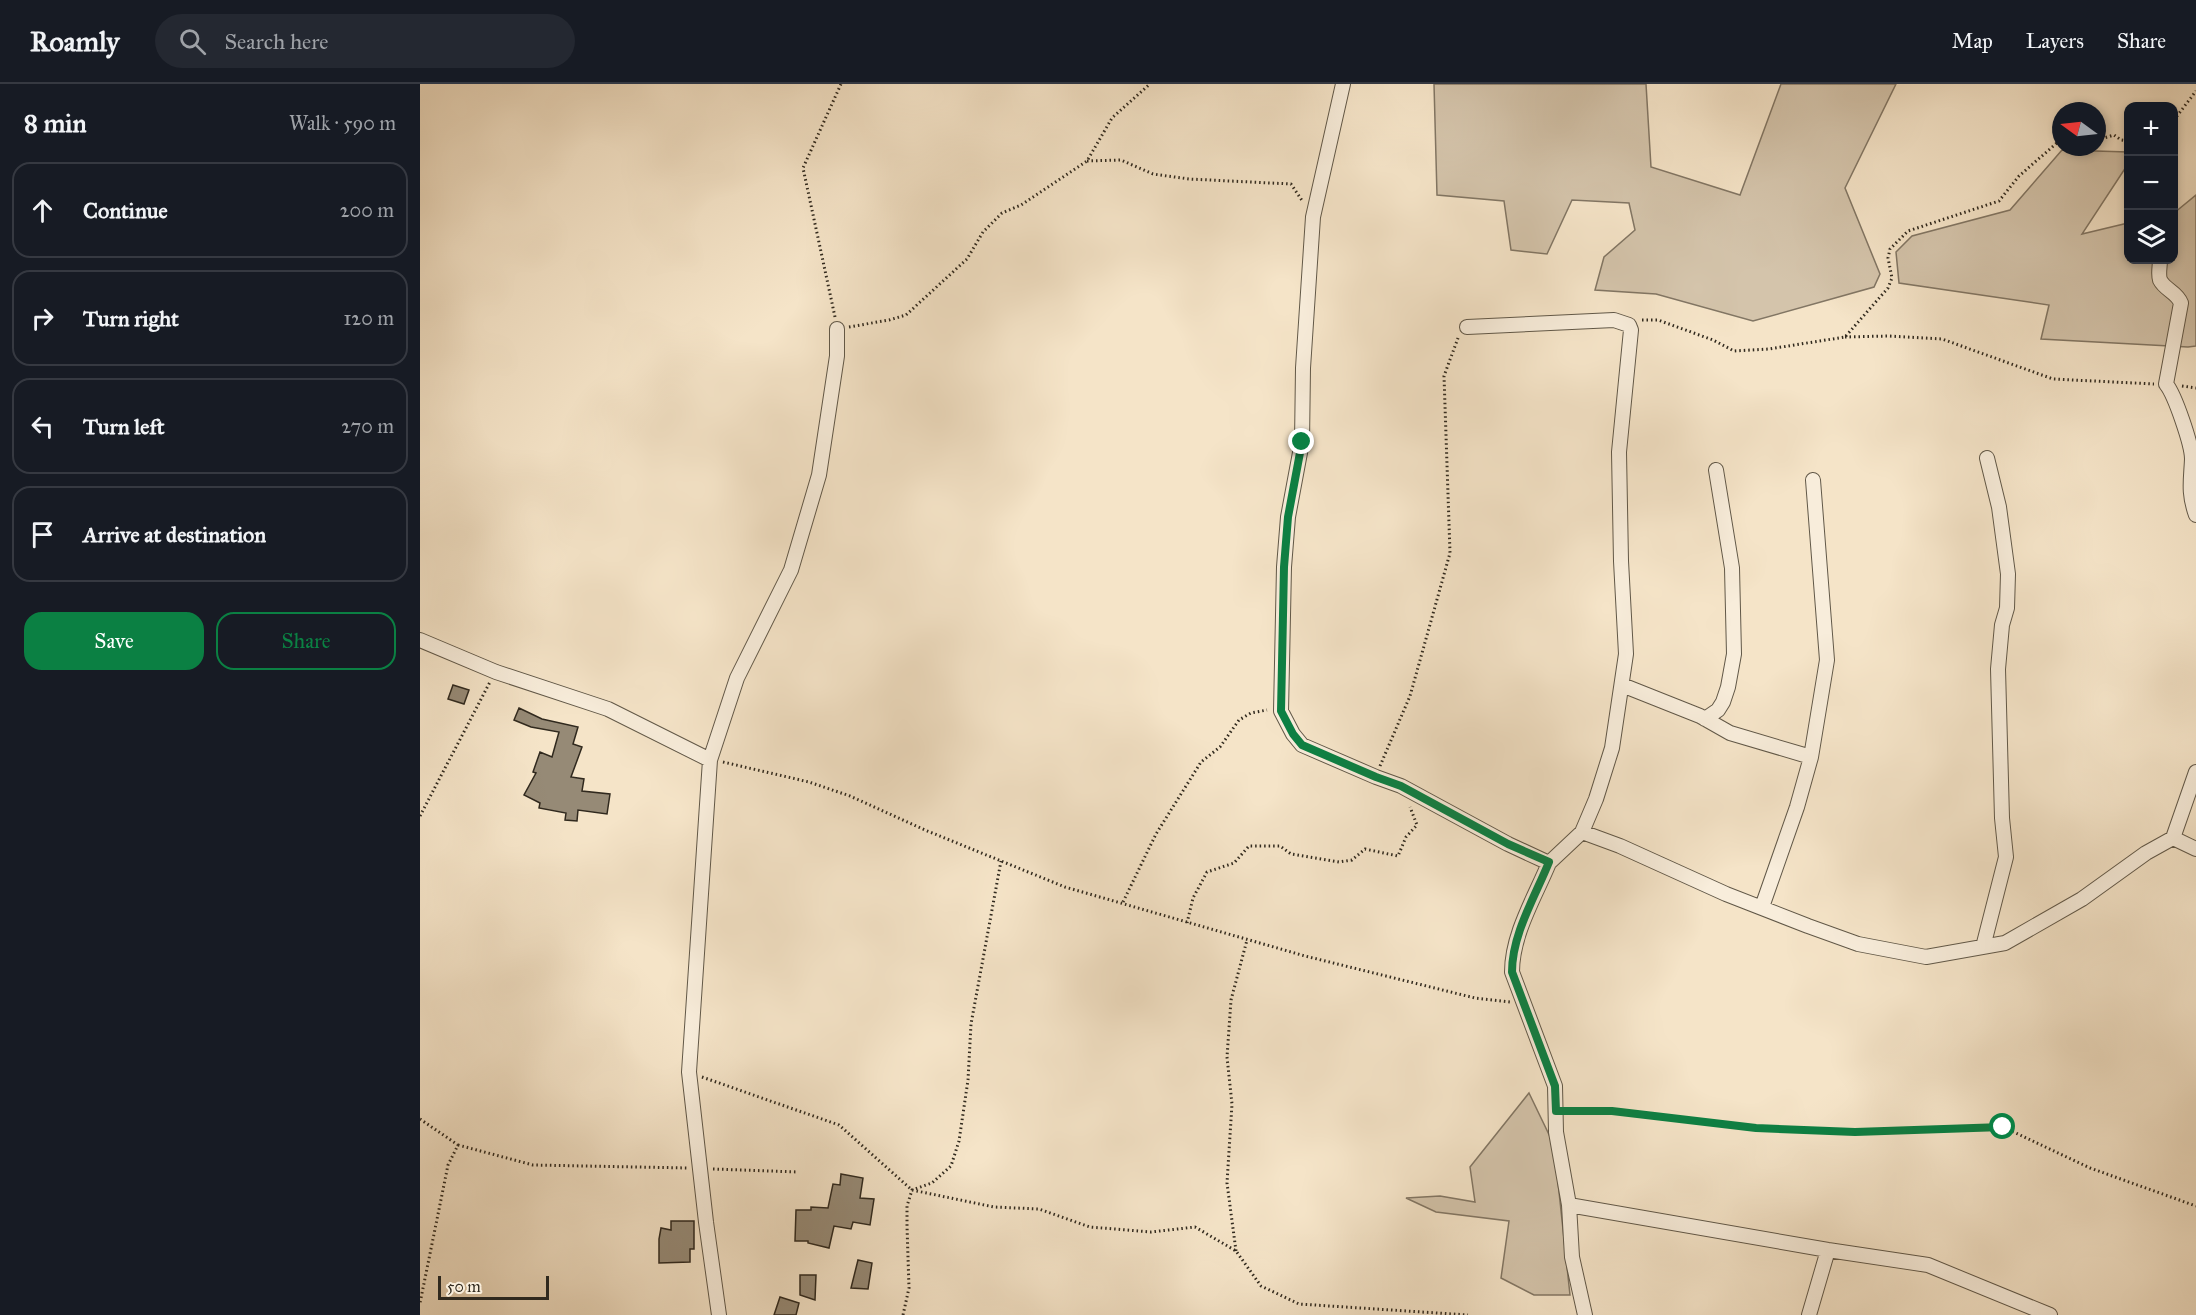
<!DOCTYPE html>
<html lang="en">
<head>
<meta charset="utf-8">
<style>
	body { margin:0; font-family:"IM FELL Great Primer",serif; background:#242831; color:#f1f3f6 }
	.controls { position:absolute; right:18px; top:18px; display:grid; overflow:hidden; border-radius:12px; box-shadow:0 3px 9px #0003 }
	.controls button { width:54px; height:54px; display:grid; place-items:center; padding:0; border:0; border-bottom:2px solid #363941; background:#171b24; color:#f1f3f6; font:30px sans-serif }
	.compass { position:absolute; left:1632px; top:18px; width:54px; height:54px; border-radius:50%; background:#171b24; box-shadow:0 3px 9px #0003; rotate:285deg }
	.scale { position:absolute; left:18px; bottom:15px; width:111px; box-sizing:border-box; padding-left:6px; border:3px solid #30291e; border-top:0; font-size:16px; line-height:21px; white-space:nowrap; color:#30291e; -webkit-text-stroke:4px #f8eddb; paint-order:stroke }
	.stop { position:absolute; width:18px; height:18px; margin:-14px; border:4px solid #0b8043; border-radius:50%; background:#fff }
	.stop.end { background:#0b8043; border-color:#fff; box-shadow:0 2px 6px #0008 }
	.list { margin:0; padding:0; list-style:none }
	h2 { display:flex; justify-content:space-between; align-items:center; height:78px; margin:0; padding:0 24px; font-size:26px }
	h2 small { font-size:20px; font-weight:400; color:#9ea1a6 }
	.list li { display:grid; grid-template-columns:39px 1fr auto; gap:18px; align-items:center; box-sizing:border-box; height:96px; margin:0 12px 12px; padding:0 12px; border:2px solid #363941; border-radius:18px }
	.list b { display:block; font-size:22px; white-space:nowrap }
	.list em { font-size:20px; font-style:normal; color:#9ea1a6 }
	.actions { display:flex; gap:12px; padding:18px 24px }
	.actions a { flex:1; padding:14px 0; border:2px solid #0b8043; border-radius:18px; text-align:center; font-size:21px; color:#0b8043 }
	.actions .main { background:#0b8043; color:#fff }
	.icon { flex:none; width:33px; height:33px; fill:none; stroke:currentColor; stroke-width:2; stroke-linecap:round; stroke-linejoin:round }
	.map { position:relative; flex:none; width:1776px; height:1231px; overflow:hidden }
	header { display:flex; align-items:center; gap:36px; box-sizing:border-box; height:84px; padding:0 30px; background:#171b24; border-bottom:2px solid #363941 }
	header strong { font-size:28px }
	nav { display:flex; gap:33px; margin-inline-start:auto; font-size:21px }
	.search { width:420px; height:54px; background:#242831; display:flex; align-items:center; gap:15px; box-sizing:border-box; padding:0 21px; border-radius:33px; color:#9ea1a6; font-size:22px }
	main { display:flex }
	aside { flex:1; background:#171b24 }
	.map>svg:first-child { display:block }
	.green { fill:#d4c4ab; stroke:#827664; stroke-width:1.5 }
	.building { fill:#968a76; stroke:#30291e; stroke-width:1.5 }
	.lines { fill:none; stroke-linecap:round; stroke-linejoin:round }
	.minor-casing { stroke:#615848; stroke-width:16 }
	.path { stroke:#30291e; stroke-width:3; stroke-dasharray:1.5 3; stroke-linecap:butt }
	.minor { stroke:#f8eddb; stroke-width:14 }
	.route { stroke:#0b8043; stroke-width:8 }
</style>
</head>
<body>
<header>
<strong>Roamly</strong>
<div class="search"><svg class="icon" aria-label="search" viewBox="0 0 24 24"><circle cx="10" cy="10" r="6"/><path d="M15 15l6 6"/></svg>Search here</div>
<nav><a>Map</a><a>Layers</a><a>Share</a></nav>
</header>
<main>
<aside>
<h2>8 min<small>Walk · 590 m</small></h2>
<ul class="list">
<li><svg class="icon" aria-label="ahead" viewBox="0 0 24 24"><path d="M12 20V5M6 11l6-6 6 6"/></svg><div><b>Continue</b></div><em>200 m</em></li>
<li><svg class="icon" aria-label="right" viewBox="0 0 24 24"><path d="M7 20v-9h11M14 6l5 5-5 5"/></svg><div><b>Turn right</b></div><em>120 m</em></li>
<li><svg class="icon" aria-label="left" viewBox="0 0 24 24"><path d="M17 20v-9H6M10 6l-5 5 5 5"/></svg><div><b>Turn left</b></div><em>270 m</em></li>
<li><svg class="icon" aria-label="arrive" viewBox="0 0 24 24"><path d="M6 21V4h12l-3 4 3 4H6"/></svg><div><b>Arrive at destination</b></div></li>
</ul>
<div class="actions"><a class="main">Save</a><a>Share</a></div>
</aside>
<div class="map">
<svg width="1776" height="1231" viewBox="0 0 1776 1231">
	<rect width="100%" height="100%" fill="#f5e4c8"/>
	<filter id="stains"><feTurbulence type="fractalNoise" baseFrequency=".00333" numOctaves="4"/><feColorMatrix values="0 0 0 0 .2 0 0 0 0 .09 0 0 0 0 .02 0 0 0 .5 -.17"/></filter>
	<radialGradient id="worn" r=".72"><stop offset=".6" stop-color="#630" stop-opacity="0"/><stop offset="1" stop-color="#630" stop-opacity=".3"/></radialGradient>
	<path class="green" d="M 1014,0 L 1226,0 L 1231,83 L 1320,111 L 1361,0 L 1476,0 L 1425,104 L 1460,190 L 1454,203 L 1333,237 L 1236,210 L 1175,206 L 1184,173 L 1215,146 L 1209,119 L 1152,116 L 1127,170 L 1091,166 L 1084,117 L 1017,111 Z
		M 1642,66 L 1708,68 L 1708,80 L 1662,150 L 1708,139 L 1708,176 L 1754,176 L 1754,129 L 1776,111 L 1776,262 L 1768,263 L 1621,255 L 1629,221 L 1479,199 L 1476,168 L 1492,152 L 1590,126 Z
		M 1109,1009 L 1134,1061 L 1150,1211 L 1114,1211 L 1081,1194 L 1089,1137 L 1016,1128 L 986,1114 L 1020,1112 L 1055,1118 L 1050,1083 Z"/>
	<path class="building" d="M 33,601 L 49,606 L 44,620 L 28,615 Z
		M 99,624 L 122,635 L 158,643 L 153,660 L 162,663 L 151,693 L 164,695 L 162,707 L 190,710 L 187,730 L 158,726 L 157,737 L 145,736 L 146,729 L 119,724 L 120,719 L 104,711 L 116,689 L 113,688 L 120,668 L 132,673 L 139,648 L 111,643 L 94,636 Z
		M 421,1090 L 443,1094 L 440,1114 L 454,1115 L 450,1141 L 433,1138 L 431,1145 L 414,1142 L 409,1164 L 388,1159 L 388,1157 L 375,1157 L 376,1126 L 391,1126 L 391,1123 L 408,1124 L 413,1100 L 420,1101 Z
		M 251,1137 L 274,1137 L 274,1165 L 270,1165 L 270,1178 L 239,1179 L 239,1155 L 241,1144 L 251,1146 Z
		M 438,1176 L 452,1179 L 448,1205 L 431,1204 Z
		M 380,1191 L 396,1191 L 395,1216 L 380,1211 Z
		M 360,1213 L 379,1219 L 376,1231 L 354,1231 Z"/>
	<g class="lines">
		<defs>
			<path id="minor" d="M 923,0 L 893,133 L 883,284 L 882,358 L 868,433 L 864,483 L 861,627 L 873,650 L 882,661 L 956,693 L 981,702 L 1088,760 L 1129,779 C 1115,813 1092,850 1092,888 L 1135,1002 L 1136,1048 L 1149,1121 L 1152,1173 L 1165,1231
				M 1740,176 C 1740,182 1738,190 1740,196 C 1745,206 1757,208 1761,219 L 1746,300 C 1755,311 1772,361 1772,375 C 1771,397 1768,409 1776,431
				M 1047,243 L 1194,236 L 1209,241 L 1211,246 L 1199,368 L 1201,477 L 1206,570 L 1192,664 L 1176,715 L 1162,748 L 1129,779
				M 0,556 L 76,588 L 188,625 L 290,676 L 269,988 L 286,1138 L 299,1231
				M 1202,601 L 1280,632 L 1310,649 L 1391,673 L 1377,723 L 1342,823
				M 1285,635 L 1298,626 L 1303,618 L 1308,603 L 1314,570 L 1312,484 L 1296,386
				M 1391,673 L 1407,576 L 1393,396
				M 290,676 L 317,594 L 371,486 L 399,391 L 417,272 L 417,245
				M 1776,688 L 1753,754 L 1776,765
				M 1162,748 L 1200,762 L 1306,810 L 1388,842 L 1438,860 L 1506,873 L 1585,859 L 1662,815 L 1726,769 L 1753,754
				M 1563,863 L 1586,773 L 1582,734 L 1578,585 L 1582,541 L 1587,524 L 1588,490 L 1579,423 L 1567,374
				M 1149,1121 L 1408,1166 L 1508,1181 L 1630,1231
				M 1389,1231 L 1408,1166"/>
		</defs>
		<use href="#minor" class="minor-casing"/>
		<path class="path" d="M 1754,36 L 1776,7
			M 1677,56 L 1694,51 L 1701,56 L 1708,57
			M 667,77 L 701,76 L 733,90 L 769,95 L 871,100 L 883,118
			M 415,233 L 383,84 L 421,0
			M 1222,236 L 1238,236 L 1293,256 L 1314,267 L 1349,265 L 1425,253 L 1468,204 L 1472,194 L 1468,174 L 1470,165 L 1488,147 L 1579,117 L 1599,92 L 1638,58 L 1641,58
			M 429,243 L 469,236 L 486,231 L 547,175 L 563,148 L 582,129 L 601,121 L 667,77 L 692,34 L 730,0
			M 1425,253 L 1468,252 L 1522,255 L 1633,295 L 1734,300
			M 1762,302 L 1776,304
			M 303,678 L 389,698 L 430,712 L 505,746 L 645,803 L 885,872 L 1055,914 L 1090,918
			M 960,682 L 990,612 L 1030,469 L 1024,292 L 1038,254
			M 0,732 L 70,598
			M 703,818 L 736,750 L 781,678 L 800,663 L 819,636 L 831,629 L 847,626
			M 767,839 L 773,814 L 787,788 L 814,779 L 829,762 L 860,762 L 871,770 L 919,778 L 932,776 L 945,765 L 978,772 L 986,753 L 997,741 L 990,723
			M 282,993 L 419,1041 L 492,1106 L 574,1123 L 619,1125 L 670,1143 L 731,1148 L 775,1143 L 816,1167 L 841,1202 L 879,1220 L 1048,1231
			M 1149,1027 L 1192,1027 L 1336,1044 L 1435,1048 L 1583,1043 L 1670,1084 L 1776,1122
			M 0,1035 L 38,1061 L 28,1081 L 0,1219
			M 38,1061 L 113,1081 L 268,1084
			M 293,1085 L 378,1088
			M 816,1167 L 807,1099 L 812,1020 L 807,973 L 811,916 L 827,856
			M 483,1231 L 489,1204 L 487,1142 L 487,1122 L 492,1106 L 512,1099 L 531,1082 L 539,1057 L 548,996 L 551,940 L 581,777"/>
		<use href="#minor" class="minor"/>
	</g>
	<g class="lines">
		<path class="route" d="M 882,358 L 868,433 L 864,483 L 861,627 L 873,650 L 882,661 L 956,693 L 981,702 L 1088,760 L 1129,778 C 1115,813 1092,850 1092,888 L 1135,1002 L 1136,1027 L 1192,1027 L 1336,1044 L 1435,1048 L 1583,1043"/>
	</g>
	<rect width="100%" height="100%" filter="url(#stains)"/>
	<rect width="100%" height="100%" fill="url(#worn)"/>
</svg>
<div class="controls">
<button>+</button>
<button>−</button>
<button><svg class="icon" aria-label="layers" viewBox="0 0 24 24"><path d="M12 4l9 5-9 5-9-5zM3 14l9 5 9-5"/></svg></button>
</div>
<svg class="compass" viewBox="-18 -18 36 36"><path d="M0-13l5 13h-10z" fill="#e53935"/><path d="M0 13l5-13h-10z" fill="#9ea1a6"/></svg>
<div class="scale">50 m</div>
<div class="stop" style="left:1583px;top:1043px"></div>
<div class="stop end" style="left:882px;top:358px"></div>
</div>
</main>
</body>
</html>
